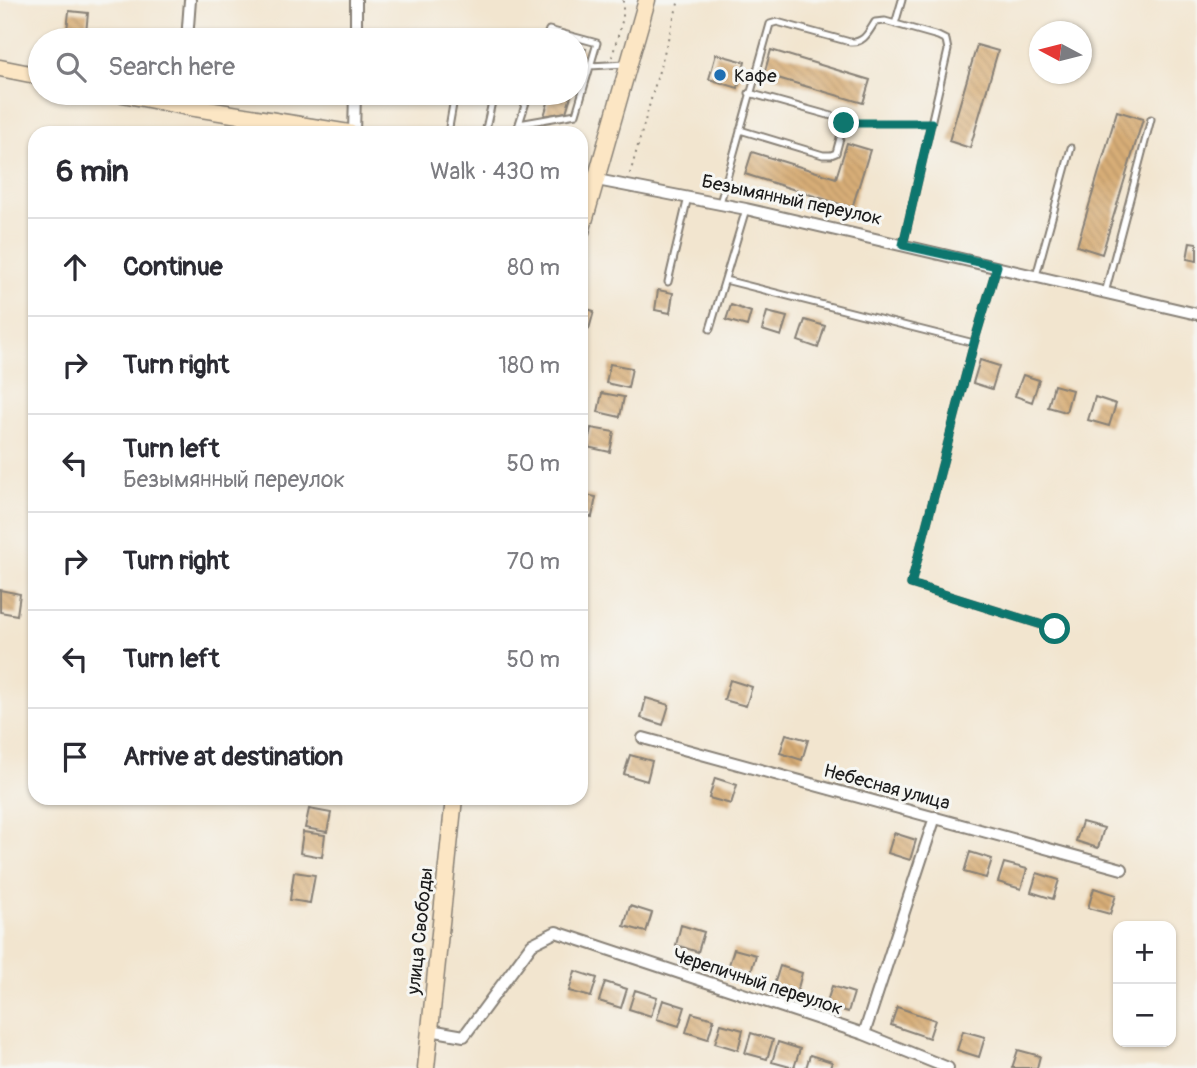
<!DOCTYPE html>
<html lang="en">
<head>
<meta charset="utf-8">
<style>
	body { margin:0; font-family:Pangolin,sans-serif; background:#f2f2f3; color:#2b2b33 }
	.controls { position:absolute; right:21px; bottom:21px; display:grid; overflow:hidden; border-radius:14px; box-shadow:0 2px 5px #0004 }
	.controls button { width:63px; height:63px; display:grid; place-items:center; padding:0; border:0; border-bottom:2px solid #e1e1e2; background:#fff; color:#2b2b33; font:35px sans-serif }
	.compass { position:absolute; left:1029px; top:21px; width:63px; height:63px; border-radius:50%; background:#fff; box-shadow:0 2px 5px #0004; rotate:277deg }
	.stop { position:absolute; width:21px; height:21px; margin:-16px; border:5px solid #0f766e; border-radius:50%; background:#fff }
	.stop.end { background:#0f766e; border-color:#fff; box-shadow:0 2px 7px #0008 }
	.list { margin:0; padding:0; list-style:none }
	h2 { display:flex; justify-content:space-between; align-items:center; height:91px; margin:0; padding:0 28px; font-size:30px }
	h2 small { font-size:23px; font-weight:400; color:#7c7c81 }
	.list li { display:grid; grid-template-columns:46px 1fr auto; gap:21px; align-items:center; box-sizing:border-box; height:98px; padding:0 28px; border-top:2px solid #e1e1e2 }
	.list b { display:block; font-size:26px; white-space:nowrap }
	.list p { margin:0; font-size:23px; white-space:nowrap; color:#7c7c81 }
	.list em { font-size:23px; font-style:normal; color:#7c7c81 }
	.icon { flex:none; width:38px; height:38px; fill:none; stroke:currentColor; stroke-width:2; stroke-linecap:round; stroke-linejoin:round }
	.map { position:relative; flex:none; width:1197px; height:1068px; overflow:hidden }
	.search { position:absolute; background:#fff; box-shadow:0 2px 5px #0004; left:28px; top:28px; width:560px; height:77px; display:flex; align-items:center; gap:18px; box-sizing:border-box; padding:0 24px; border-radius:38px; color:#7c7c81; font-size:26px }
	.panel { position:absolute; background:#fff; box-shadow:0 2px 5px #0004; left:28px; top:126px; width:560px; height:679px; border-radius:21px }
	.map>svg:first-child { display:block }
	.building { fill:url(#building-back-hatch) }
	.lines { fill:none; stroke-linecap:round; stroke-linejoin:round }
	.lane-casing { stroke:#878076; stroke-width:9 }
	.street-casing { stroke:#878076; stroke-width:14 }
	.secondary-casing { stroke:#878076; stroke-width:19 }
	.path { stroke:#878076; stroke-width:2; stroke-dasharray:2 5; stroke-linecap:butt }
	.lane { stroke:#fff; stroke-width:5 }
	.street { stroke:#fff; stroke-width:10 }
	.secondary { stroke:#fce6c4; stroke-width:16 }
	.route { stroke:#0f766e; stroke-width:9 }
	.poi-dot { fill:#1f6fb2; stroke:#f6f6f2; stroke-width:2.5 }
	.labels { text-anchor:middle; stroke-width:6; stroke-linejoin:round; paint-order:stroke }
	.poi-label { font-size:19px; fill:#1c1c1c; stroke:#f6f6f2; text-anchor:start }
	.street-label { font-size:19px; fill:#1c1c1c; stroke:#f6f6f2 }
</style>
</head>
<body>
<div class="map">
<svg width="1197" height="1068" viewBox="0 0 1197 1068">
	<defs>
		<pattern id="building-back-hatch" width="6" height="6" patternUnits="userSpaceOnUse" patternTransform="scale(1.75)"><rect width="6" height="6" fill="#d7ad77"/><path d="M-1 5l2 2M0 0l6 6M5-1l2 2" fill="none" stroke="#b89466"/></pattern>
	</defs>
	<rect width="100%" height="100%" fill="#f6f6f2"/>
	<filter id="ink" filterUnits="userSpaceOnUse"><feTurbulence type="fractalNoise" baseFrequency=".0143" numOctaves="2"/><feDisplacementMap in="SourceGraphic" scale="14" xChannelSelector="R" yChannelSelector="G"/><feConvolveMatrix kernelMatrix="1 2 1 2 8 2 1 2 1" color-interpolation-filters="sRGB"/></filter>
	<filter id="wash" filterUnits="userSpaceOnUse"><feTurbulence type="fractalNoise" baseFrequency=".00686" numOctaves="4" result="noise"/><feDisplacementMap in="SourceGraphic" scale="28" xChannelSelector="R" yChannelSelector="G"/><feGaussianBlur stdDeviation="1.57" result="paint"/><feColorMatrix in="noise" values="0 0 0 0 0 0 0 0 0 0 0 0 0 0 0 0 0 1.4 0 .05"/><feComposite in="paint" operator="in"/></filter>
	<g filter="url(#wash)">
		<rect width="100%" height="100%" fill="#f2e5cf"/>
		<g id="blocks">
			<path class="building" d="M 69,11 L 88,13 L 86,33 L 67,31 Z
				M 977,45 L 998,51 L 970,148 L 949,141 Z
				M 576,47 L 586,49 L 576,79 Z
				M 771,50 L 870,80 L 863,103 L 764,74 Z
				M 716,54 L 745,62 L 738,88 L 709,79 Z
				M 551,93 L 572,93 L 566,112 L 544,116 Z
				M 1117,111 L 1143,119 L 1102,254 L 1077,246 Z
				M 847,143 L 870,150 L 852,208 L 745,174 L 752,152 L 836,178 Z
				M 1190,242 L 1197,243 L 1197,261 L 1187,259 Z
				M 658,290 L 673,293 L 670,313 L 655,310 Z
				M 731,305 L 751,312 L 747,326 L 726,320 Z
				M 583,308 L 594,311 L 589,329 L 581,327 Z
				M 767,312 L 787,317 L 781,336 L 762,330 Z
				M 805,320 L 825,326 L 818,348 L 798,341 Z
				M 980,360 L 999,366 L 992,389 L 973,383 Z
				M 610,364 L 632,368 L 628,388 L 606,383 Z
				M 1023,375 L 1039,380 L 1032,402 L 1015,396 Z
				M 1054,385 L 1072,390 L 1066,412 L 1048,407 Z
				M 602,393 L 624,397 L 620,417 L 598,412 Z
				M 1095,397 L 1116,404 L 1109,426 L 1088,420 Z
				M 591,428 L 614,432 L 610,452 L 587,447 Z
				M 581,494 L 596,497 L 592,517 L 581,515 Z
				M 0,590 L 20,594 L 17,615 L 0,612 Z
				M 730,680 L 752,687 L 746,706 L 724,700 Z
				M 646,698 L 669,705 L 663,725 L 641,718 Z
				M 786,734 L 808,740 L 802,760 L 780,753 Z
				M 630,755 L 652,761 L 647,781 L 624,774 Z
				M 715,778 L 737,785 L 731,804 L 709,798 Z
				M 309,809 L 331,813 L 327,832 L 305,828 Z
				M 1082,822 L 1104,828 L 1098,848 L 1076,841 Z
				M 303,832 L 325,835 L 322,857 L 300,853 Z
				M 894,833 L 916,840 L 910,860 L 888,853 Z
				M 970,852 L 992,859 L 986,878 L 964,872 Z
				M 1004,863 L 1027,869 L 1021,889 L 998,882 Z
				M 294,872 L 315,875 L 310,903 L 290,900 Z
				M 1037,873 L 1059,880 L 1053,899 L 1031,892 Z
				M 1094,888 L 1116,895 L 1110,914 L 1088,908 Z
				M 630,906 L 652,913 L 646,932 L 624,926 Z
				M 681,925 L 704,932 L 698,952 L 676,945 Z
				M 734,949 L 756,955 L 750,975 L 728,968 Z
				M 780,966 L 802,973 L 797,992 L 774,985 Z
				M 575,971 L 597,978 L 591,997 L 569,991 Z
				M 605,982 L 627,989 L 621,1008 L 599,1001 Z
				M 832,986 L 854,993 L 848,1012 L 826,1005 Z
				M 635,990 L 657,997 L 651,1016 L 629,1009 Z
				M 663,1000 L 685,1007 L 679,1026 L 657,1019 Z
				M 897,1007 L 935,1020 L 929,1038 L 891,1025 Z
				M 692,1013 L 714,1019 L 708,1039 L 686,1032 Z
				M 721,1024 L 743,1030 L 738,1050 L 715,1043 Z
				M 963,1031 L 985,1037 L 979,1057 L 957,1050 Z
				M 751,1033 L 773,1040 L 767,1059 L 745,1053 Z
				M 778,1042 L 800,1049 L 794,1068 L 772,1062 Z
				M 1018,1050 L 1040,1056 L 1037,1068 L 1012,1068 Z
				M 810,1055 L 832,1062 L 830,1068 L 806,1068 Z"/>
		</g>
	</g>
	<g filter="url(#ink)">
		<use href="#blocks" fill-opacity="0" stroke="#878076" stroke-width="2"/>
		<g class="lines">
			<defs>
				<path id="lane" d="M 895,24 L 902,0
					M 590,66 L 626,64
					M 519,124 L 576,114 L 597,43 L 549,30 L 545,40
					M 740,130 L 823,155 L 831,155 L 836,153 L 844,123 L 839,118 L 749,93
					M 448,133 L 455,93
					M 485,133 L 494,93
					M 516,133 L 529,93
					M 720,203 L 770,24 L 777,22 L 850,42 C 864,43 868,33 875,22 L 885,21 L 938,36 L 946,40 L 948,50 L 903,245
					M 997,266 L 974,343 L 911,584 L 1055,629
					M 1036,276 L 1071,148
					M 725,280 L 974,343
					M 668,282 L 688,197
					M 1105,293 L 1151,119
					M 710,329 L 746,209"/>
				<path id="street" d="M 187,40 L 190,0
					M 356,40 L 356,0
					M 354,133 L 355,93
					M 597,180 L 746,209 L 1197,314
					M 643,738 L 1122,869
					M 430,1030 L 464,1036 L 532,944 L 556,932 L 864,1034 L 948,1068
					M 864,1034 L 935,817"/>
				<path id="secondary" d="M 0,68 L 40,76
					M 118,93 L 183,106 L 349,133
					M 581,232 L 647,0
					M 426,1068 L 454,798"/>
			</defs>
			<use href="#lane" class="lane-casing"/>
			<use href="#street" class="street-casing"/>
			<use href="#secondary" class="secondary-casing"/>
			<path class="path" d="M 612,57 L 623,18 L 623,0
				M 852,123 L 920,123
				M 630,174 L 679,0"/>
			<use href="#lane" class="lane"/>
			<use href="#street" class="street"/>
			<use href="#secondary" class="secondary"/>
		</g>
	</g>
	<g class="lines" filter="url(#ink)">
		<path class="route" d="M 844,123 L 931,123 L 903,245 L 997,266 L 974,343 L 911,584 L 1055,629"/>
	</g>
	<circle class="poi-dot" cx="720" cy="75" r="7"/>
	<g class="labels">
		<g class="poi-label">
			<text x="734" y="82">Кафе</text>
		</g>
		<g class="street-label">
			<text transform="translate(792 199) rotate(12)" y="7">Безымянный переулок</text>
			<text transform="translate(887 786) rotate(15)" y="7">Небесная улица</text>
			<text transform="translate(419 931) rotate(-84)" y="7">улица Свободы</text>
			<text transform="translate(758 981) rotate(18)" y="7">Черепичный переулок</text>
		</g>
	</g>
</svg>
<div class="controls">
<button>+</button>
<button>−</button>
</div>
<svg class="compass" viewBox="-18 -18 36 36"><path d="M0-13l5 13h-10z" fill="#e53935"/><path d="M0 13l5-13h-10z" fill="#7c7c81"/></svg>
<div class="stop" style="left:1055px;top:629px"></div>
<div class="stop end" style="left:844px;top:123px"></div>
<div class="search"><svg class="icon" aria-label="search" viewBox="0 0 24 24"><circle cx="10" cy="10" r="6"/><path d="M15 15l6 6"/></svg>Search here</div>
<section class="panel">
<h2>6 min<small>Walk · 430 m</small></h2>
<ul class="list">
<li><svg class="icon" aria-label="ahead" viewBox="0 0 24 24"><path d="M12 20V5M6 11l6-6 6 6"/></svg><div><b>Continue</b></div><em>80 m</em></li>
<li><svg class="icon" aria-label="right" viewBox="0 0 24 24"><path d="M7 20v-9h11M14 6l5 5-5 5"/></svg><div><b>Turn right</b></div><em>180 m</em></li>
<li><svg class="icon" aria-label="left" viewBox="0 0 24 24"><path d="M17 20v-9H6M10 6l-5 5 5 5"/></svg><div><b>Turn left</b><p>Безымянный переулок</p></div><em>50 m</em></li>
<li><svg class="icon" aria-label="right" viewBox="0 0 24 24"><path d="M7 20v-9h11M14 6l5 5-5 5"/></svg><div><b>Turn right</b></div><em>70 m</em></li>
<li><svg class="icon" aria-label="left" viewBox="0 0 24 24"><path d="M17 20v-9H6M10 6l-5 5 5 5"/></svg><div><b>Turn left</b></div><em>50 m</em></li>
<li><svg class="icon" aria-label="arrive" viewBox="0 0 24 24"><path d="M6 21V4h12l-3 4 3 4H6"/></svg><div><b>Arrive at destination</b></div></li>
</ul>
</section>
</div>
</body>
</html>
